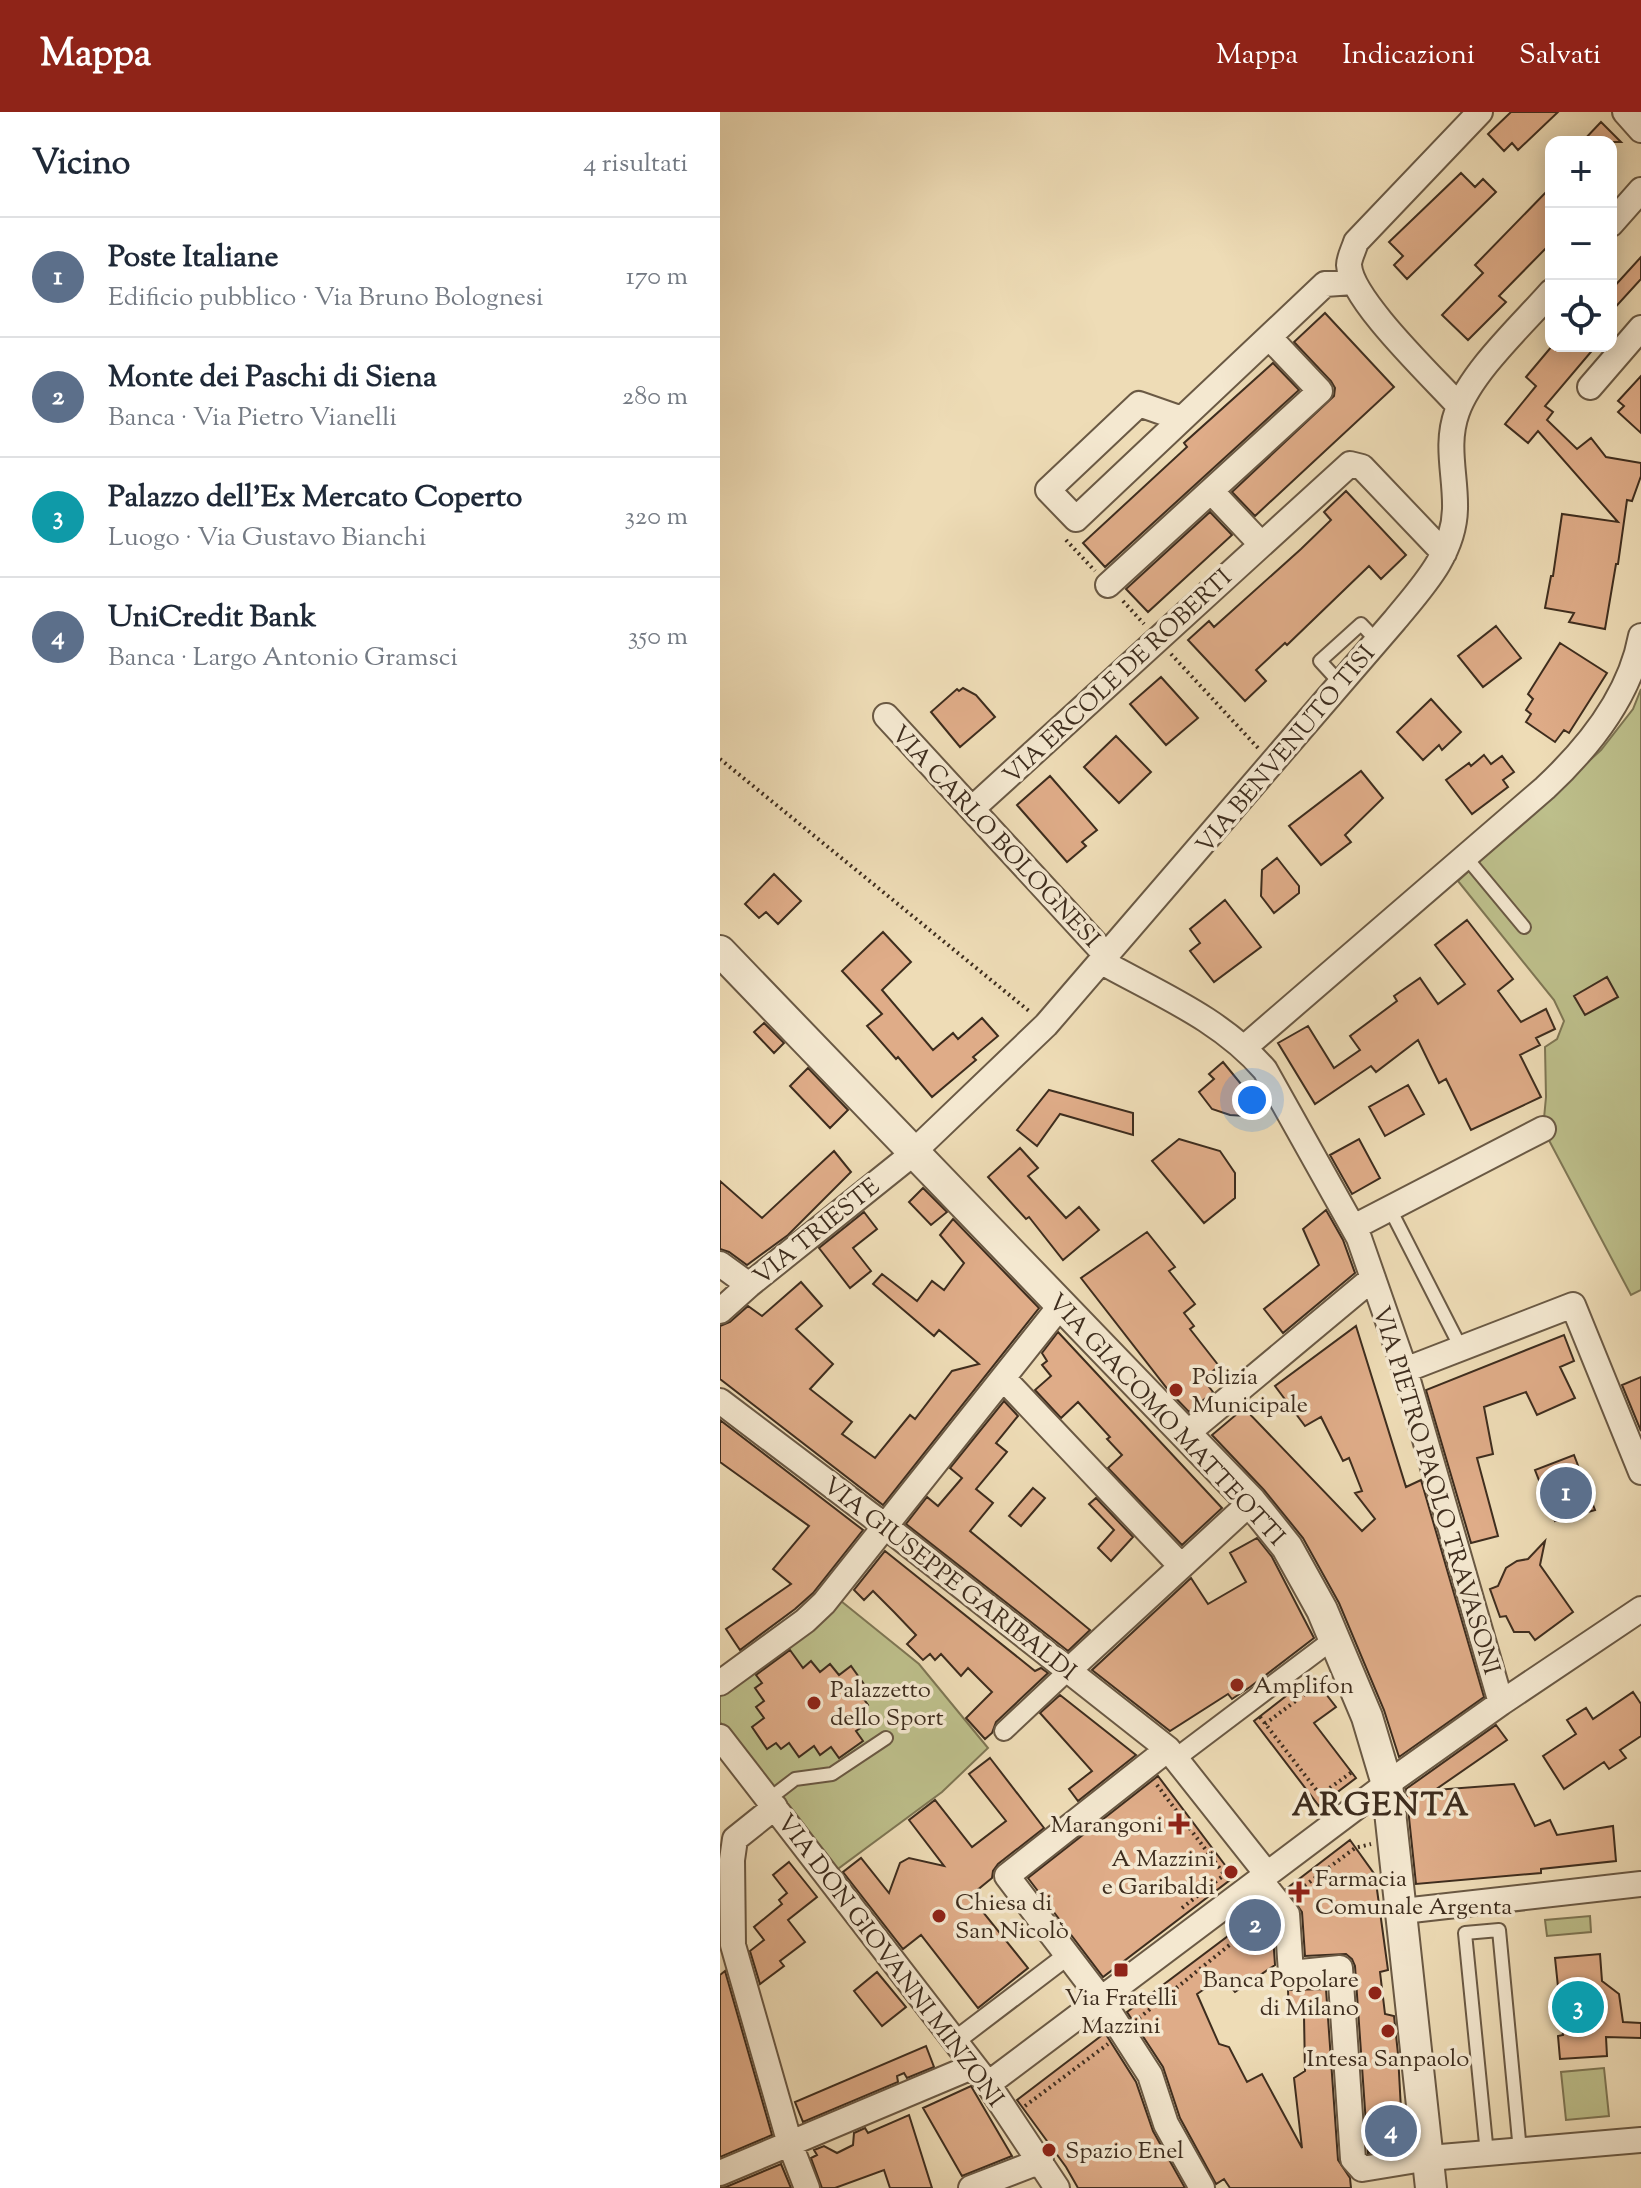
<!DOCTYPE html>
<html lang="it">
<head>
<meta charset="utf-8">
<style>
	body { margin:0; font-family:"Sorts Mill Goudy",serif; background:#f6f6f7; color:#1f2937 }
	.controls { position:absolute; right:24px; top:24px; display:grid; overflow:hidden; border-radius:16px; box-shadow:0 4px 20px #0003 }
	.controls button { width:72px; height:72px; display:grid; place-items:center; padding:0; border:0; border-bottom:2px solid #e0e1e3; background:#fff; color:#1f2937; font:40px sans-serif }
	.you { position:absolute; left:532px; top:988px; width:28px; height:28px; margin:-20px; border:6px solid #fff; border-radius:50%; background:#1a73e8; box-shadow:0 0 0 12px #1a73e833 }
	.badge { display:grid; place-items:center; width:52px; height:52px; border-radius:50%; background:#8f2418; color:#fff; font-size:26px; font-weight:700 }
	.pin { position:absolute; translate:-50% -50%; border:4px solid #fff; box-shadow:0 2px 8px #0006 }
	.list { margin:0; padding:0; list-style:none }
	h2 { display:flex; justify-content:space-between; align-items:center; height:104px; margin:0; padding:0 32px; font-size:34px }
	h2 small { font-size:26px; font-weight:400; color:#747a83 }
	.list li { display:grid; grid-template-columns:52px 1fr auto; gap:24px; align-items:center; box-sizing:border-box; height:120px; padding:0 32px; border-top:2px solid #e0e1e3 }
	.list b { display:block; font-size:30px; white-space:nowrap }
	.list p { margin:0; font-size:26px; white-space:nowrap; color:#747a83 }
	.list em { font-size:26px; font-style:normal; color:#747a83 }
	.icon { flex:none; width:44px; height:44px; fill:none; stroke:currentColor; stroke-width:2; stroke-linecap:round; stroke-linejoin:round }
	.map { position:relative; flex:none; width:921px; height:2076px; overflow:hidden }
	header { display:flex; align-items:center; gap:48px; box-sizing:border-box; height:112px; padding:0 40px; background:#8f2418; color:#fff }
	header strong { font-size:38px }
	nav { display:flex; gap:44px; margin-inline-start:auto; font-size:28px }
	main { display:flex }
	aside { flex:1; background:#fff }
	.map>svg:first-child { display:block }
	.green { fill:#bdbf8b; stroke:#7e7654; stroke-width:2 }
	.building { fill:#dfac88; stroke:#3e2d1e; stroke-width:2 }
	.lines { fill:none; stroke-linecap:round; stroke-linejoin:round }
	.service-casing { stroke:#6a5944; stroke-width:16 }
	.pedestrian-casing { stroke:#6a5944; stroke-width:22 }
	.minor-casing { stroke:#6a5944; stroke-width:28 }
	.tertiary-casing { stroke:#6a5944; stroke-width:34 }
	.path { stroke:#3e2d1e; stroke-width:4; stroke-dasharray:2 4; stroke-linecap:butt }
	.service { stroke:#f4e8d0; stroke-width:12 }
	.pedestrian { stroke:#f4e8d0; stroke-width:18 }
	.minor { stroke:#f4e8d0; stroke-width:24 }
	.tertiary { stroke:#f4e8d0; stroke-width:30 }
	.poi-dot { fill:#8f2418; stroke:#f4e8d0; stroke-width:3 }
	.labels { text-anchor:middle; stroke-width:7; stroke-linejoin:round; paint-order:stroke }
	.street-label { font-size:24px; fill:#3e2d1e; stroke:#f4e8d0 }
	.poi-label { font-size:24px; fill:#3e2d1e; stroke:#f4e8d0; text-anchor:start }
	.district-label { font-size:32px; font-weight:bold; letter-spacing:2px; fill:#3e2d1e; stroke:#f4e8d0 }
</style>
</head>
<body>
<header>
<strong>Mappa</strong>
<nav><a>Mappa</a><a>Indicazioni</a><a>Salvati</a></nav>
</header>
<main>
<aside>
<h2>Vicino<small>4 risultati</small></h2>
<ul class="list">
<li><span class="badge" style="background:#5c6f8a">1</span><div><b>Poste Italiane</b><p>Edificio pubblico · Via Bruno Bolognesi</p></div><em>170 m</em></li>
<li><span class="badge" style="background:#5c6f8a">2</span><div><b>Monte dei Paschi di Siena</b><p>Banca · Via Pietro Vianelli</p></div><em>280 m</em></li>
<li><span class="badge" style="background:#0f9aa8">3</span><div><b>Palazzo dell'Ex Mercato Coperto</b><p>Luogo · Via Gustavo Bianchi</p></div><em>320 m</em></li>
<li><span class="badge" style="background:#5c6f8a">4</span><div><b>UniCredit Bank</b><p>Banca · Largo Antonio Gramsci</p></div><em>350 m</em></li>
</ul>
</aside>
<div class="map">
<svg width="921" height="2076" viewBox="0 0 921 2076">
	<rect width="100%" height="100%" fill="#eedcb6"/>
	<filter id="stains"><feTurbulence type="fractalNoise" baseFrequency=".0025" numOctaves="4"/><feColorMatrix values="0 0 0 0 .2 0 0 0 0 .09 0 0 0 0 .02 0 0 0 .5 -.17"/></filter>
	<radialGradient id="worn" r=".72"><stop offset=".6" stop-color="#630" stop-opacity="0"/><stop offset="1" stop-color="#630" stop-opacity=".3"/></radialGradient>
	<path class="green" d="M 921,577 L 921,1178 L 911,1183 L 823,1017 L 826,985 L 825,935 L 837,927 L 844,909 L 834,888 L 738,769 L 881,638 L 913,597 Z
		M 116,1485 L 199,1552 L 268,1636 L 222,1680 L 115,1759 L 0,1610 L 0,1581 Z
		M 870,1804 L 871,1820 L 827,1824 L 825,1808 Z
		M 884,1956 L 889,2004 L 846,2008 L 841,1960 Z"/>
	<path class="building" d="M 791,0 L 838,0 L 798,38 L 792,31 L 784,39 L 768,22 Z
		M 881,10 L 901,30 L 862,30 Z
		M 741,61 L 755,75 L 763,67 L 776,80 L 687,167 L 674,153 L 683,144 L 669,130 Z
		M 831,75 L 831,131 L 779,184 L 786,190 L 748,228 L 722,203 L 763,161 L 755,153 Z
		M 921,145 L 921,167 L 891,200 L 891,178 Z
		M 605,201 L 674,275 L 535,404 L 512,380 L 614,284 L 615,276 L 611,269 L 574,230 Z
		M 832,234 L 876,234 L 825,294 L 833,300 L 827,308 L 857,337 L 871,326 L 886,345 L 921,351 L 921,364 L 912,389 L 907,388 L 898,452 L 896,452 L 885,517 L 849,510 L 854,501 L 825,496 L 831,464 L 833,464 L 842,402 L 898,410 L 818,319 L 808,331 L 785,312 L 816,274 L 806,265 Z
		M 553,251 L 579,278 L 385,455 L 363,431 L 467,335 L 464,331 Z
		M 921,264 L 921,321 L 898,300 L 904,294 L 898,289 Z
		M 626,379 L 686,443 L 661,467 L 649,454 L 567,533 L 565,531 L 536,558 L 546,569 L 525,589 L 468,528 L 489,509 L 494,515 L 581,437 L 611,408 L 604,400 Z
		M 490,400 L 512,423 L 428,500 L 406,477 Z
		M 776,514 L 801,546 L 763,575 L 738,544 Z
		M 840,531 L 887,561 L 849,621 L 844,618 L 835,630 L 806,610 L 811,602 L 806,598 L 813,587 L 808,582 Z
		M 441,565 L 478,606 L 446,633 L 410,592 Z
		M 243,576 L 256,583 L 275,605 L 240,635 L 211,600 L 237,577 L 239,579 Z
		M 711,587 L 741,620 L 722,638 L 719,633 L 703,648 L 677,620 Z
		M 396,624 L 431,660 L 399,691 L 364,655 Z
		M 764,643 L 771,652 L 782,644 L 794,660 L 783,668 L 788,675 L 752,702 L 726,668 L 749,651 L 751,654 Z
		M 641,659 L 663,686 L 625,723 L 631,730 L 601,753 L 569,714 Z
		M 330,664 L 377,718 L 362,730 L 366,734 L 347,750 L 297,693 Z
		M 557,746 L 579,774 L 579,781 L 554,801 L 541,784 L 542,758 Z
		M 54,762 L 81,789 L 58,812 L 46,800 L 39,806 L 25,792 Z
		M 505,788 L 541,835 L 494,870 L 470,839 L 480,831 L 470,817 Z
		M 747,808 L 793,867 L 778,879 L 801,910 L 826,897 L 835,917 L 816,926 L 820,933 L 800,943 L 821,985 L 751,1018 L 726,967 L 719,971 L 698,928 L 656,960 L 651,954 L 595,992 L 558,931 L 588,914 L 614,956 L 640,938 L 630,924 L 677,889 L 674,884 L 700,866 L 718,892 L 745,872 L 715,833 Z
		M 163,820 L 191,850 L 162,878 L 213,938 L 233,921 L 238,927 L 262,906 L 278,924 L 253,945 L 256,948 L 212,985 L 178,945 L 176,947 L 147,914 L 162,902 L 122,859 Z
		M 887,865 L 898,885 L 865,903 L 854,884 Z
		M 44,911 L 64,931 L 54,941 L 34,920 Z
		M 503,950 L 530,983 L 525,1004 L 510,1003 L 492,997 L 479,980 L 494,967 L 489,962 Z
		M 88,956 L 128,998 L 110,1016 L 70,974 Z
		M 688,973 L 704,1002 L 665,1024 L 649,995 Z
		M 329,978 L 413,1001 L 413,1023 L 340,1002 L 317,1034 L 297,1018 Z
		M 459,1027 L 500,1039 L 515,1061 L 515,1086 L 484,1111 L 432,1049 Z
		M 639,1027 L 660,1066 L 632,1082 L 610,1043 Z
		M 300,1036 L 318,1056 L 308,1064 L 346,1106 L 359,1095 L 379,1118 L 343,1148 L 309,1105 L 306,1107 L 268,1065 Z
		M 114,1039 L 131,1060 L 68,1123 L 27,1153 L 9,1140 L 0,1137 L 0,1069 L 42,1106 Z
		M 203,1076 L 227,1100 L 211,1113 L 189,1090 Z
		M 606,1098 L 623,1128 L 635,1161 L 563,1221 L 544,1197 L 599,1153 L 583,1117 Z
		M 144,1100 L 157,1117 L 133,1136 L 151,1159 L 130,1176 L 99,1136 Z
		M 233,1107 L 319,1196 L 163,1393 L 0,1267 L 0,1214 L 10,1210 L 28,1194 L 42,1204 L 81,1170 L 102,1194 L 76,1217 L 113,1252 L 90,1277 L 132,1310 L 122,1322 L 155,1346 L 190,1303 L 195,1307 L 232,1259 L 259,1252 L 219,1218 L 214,1224 L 153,1172 L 162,1162 L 197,1189 L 212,1169 L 224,1178 L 244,1151 L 220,1123 Z
		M 427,1120 L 455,1155 L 449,1159 L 475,1192 L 464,1201 L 474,1214 L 470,1217 L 499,1254 L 483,1267 L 493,1280 L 469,1300 L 449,1279 L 361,1166 Z
		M 636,1214 L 686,1375 L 701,1368 L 764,1585 L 679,1645 L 664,1598 L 619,1491 L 583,1426 L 544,1378 L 492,1323 L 524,1296 L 642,1419 L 655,1407 L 635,1381 L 642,1379 L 629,1346 L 623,1349 L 601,1305 L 585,1314 L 555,1274 Z
		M 338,1220 L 502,1396 L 462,1433 L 388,1356 L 402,1343 L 387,1327 L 390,1325 L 358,1290 L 341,1306 L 315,1278 L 331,1264 L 322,1253 L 327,1249 L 322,1241 Z
		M 844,1223 L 854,1249 L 840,1255 L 855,1286 L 817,1303 L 806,1280 L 764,1295 L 773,1342 L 757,1346 L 778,1424 L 751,1431 L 706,1278 Z
		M 921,1265 L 921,1319 L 902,1273 Z
		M 284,1289 L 298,1304 L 276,1331 L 287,1340 L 256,1377 L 273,1391 L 250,1419 L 370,1518 L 348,1539 L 186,1412 L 207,1385 L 218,1394 L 242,1366 L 230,1356 Z
		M 0,1308 L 143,1418 L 93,1481 L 75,1497 L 20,1538 L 6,1517 L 71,1472 L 53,1457 L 89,1414 L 0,1350 Z
		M 854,1343 L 875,1398 L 835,1409 L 815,1358 Z
		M 313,1376 L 325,1386 L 301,1414 L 289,1404 Z
		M 376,1386 L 413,1425 L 391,1449 L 378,1436 L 394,1418 L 369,1392 Z
		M 537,1426 L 552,1445 L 594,1526 L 530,1575 L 512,1587 L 508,1582 L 450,1619 L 372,1558 L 471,1466 L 488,1492 L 526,1470 L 510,1441 Z
		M 825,1429 L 820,1453 L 853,1500 L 815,1528 L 809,1520 L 794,1520 L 786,1504 L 780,1505 L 770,1477 L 778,1474 L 786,1456 L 797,1449 L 808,1447 Z
		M 165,1439 L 315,1559 L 321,1556 L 328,1561 L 276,1610 L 272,1621 L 265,1627 L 246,1606 L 272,1580 L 248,1556 L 241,1564 L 221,1542 L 215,1548 L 210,1542 L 203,1548 L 187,1532 L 196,1523 L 174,1500 L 153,1479 L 144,1488 L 134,1478 Z
		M 70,1538 L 83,1556 L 91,1549 L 100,1560 L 110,1552 L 119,1563 L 131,1554 L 146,1575 L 139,1580 L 148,1593 L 140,1599 L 148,1611 L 136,1619 L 143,1629 L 119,1646 L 111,1635 L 100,1643 L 94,1634 L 79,1645 L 69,1631 L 61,1637 L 56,1631 L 47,1637 L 32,1615 L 44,1606 L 36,1595 L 44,1589 L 35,1576 L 42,1571 L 36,1563 Z
		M 592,1564 L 616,1595 L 594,1611 L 636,1666 L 599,1694 L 534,1609 Z
		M 913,1580 L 921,1592 L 921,1624 L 900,1638 L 906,1646 L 889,1657 L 884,1650 L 844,1677 L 823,1644 L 856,1622 L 847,1608 L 866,1596 L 873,1607 Z
		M 340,1583 L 416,1643 L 358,1689 L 349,1677 L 372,1659 L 320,1601 Z
		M 776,1613 L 787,1628 L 715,1678 L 794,1672 L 815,1714 L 830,1708 L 837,1723 L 893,1714 L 896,1749 L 821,1757 L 821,1761 L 696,1772 L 686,1677 Z
		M 270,1646 L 324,1716 L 278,1752 L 273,1759 L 272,1766 L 250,1784 L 308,1856 L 258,1896 L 201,1823 L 183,1837 L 123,1760 L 141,1746 L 169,1781 L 180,1751 L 189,1746 L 224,1754 L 189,1708 L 215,1688 L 252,1735 L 286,1709 L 249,1662 Z
		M 438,1664 L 514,1765 L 383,1865 L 308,1766 Z
		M 630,1728 L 655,1763 L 668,1858 L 660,1860 L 665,1902 L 674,1904 L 678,1942 L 683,2035 L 648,2041 L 635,1854 L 632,1847 L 626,1842 L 585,1844 L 582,1800 L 566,1777 Z
		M 69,1750 L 97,1785 L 68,1808 L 85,1830 L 60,1849 L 64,1854 L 40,1872 L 30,1839 L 44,1828 L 34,1815 L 62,1792 L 59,1788 L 67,1781 L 53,1763 Z
		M 544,1797 L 552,1808 L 555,1853 L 515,1880 L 502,1865 L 477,1882 L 499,1932 L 509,1935 L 527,1970 L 542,1962 L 582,2036 L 574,1966 L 585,1959 L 584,1904 L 569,1904 L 568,1878 L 606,1877 L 618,2048 L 630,2066 L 631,2076 L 510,2076 L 504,2067 L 496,2072 L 460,2006 L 443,1955 L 407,1900 Z
		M 880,1842 L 882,1869 L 899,1882 L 903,1910 L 921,1911 L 921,1926 L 886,1925 L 887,1944 L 840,1947 L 838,1924 L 843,1923 L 835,1846 Z
		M 5,1859 L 52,2023 L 0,2045 L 0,1863 Z
		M 157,1860 L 186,1895 L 162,1914 L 134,1879 Z
		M 385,1921 L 416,1970 L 433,2019 L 465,2076 L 358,2076 L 346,2055 L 297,1988 Z
		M 206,1934 L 214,1955 L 187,1966 L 184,1961 L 177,1964 L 178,1970 L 83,2010 L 75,1990 Z
		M 251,1974 L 292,2044 L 242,2064 L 203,1996 Z
		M 189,2003 L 212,2076 L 170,2076 L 164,2058 L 115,2076 L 102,2076 L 91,2046 L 97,2043 L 94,2038 L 104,2034 L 117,2041 L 133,2033 L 134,2021 L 145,2016 L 148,2021 Z
		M 61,2052 L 71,2076 L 0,2076 L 6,2075 Z"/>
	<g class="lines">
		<defs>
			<path id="service" d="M 621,572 L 600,549 L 641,512 L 657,529
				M 745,744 L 804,815
				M 670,1097 L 741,1236
				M 49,1687 L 75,1667 L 112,1662 L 166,1626
				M 767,2042 L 745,1821 L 779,1818 L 800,2039"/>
			<path id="pedestrian" d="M 284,1619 L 349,1558
				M 456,1646 L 615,1526
				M 235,1929 L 348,1843"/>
			<path id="minor" d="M 905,0 L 921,18
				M 891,112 L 921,78
				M 870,275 L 921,216
				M 739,294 C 714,266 631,188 629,153 C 629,146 634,137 636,130 L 760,0
				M 462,307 L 419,292 L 328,378 L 356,407 L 605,172 L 633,170
				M 491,379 L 541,432
				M 388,473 L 600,279 L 549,225
				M 166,604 L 387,844
				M 253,696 L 630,352 L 642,355 L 724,441
				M 382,850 C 439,882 501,907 545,958 L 639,1126 L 685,1258 L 781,1591
				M 525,935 L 825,676 C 869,635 910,584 921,524
				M 634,1115 L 823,1017
				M 0,1152 L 29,1173
				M 0,1199 L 29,1173 L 185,1048 L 326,913 L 675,508 C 702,475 734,442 735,397 C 736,364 725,333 737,300 C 751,260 802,213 831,180
				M 685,1258 L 853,1193 L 921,1360
				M 283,1266 L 461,1454
				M 0,1289 L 165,1414 L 448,1637 L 547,1762
				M 466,1322 L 653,1166
				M 349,1558 L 531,1390
				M 0,1571 L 85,1509 L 104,1491 L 341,1193
				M 0,1625 L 268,1972 L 337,2076
				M 448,1637 L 287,1764 L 381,1887 L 430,1963 L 446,2012 L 482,2076
				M 55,1695 L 15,1727 L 12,1748 L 13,1833 L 70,2032 L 87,2076
				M 540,1768 L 567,1802 L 571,1861 L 620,1856 L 633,2047 L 642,2057
				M 683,1799 L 921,1772
				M 268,1972 L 667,1672 L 781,1591 L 921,1497
				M 642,2057 L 709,2046 L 921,2028
				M 0,2061 L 254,1954
				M 251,2076 L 321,2049"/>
			<path id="tertiary" d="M 0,839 L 531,1390 L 567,1435 L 602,1498 L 647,1605 L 667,1672 L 711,2076"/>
		</defs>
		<use href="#service" class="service-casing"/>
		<use href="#pedestrian" class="pedestrian-casing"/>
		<use href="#minor" class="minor-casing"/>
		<use href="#tertiary" class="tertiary-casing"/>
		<path class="path" d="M 346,428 L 375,459
			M 403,489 L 424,512
			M 451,542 L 538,636
			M 0,647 L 309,899
			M 540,1605 L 608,1693
			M 545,1612 L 598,1572
			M 437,1673 L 504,1762
			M 600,1683 L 632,1660
			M 575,1781 L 635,1736 L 651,1732
			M 462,1796 L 504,1763
			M 419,1906 L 543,1806
			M 305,1994 L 388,1932"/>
		<use href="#service" class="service"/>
		<use href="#pedestrian" class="pedestrian"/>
		<use href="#minor" class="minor"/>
		<use href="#tertiary" class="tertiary"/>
	</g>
	<g class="poi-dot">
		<circle cx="456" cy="1278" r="8"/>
		<circle cx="517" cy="1573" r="8"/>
		<circle cx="94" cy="1591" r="8"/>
		<path d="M455 1700h8v8h8v8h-8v8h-8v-8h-8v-8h8z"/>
		<circle cx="511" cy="1760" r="8"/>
		<path d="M575 1768h8v8h8v8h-8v8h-8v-8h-8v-8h8z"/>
		<circle cx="219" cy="1804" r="8"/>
		<rect x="393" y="1850" width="16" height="16" rx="4"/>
		<circle cx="655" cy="1881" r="8"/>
		<circle cx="668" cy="1919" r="8"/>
		<circle cx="329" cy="2038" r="8"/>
	</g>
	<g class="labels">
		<g class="street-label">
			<text transform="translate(397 564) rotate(-43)" y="8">VIA ERCOLE DE ROBERTI</text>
			<text transform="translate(565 637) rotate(-50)" y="8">VIA BENVENUTO TISI</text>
			<text transform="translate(276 724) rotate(47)" y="8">VIA CARLO BOLOGNESI</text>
			<text transform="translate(96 1119) rotate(-39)" y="8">VIA TRIESTE</text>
			<text transform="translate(447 1307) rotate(47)" y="8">VIA GIACOMO MATTEOTTI</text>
			<text transform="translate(717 1378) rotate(73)" y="8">VIA PIETRO PAOLO TRAVASONI</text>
			<text transform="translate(230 1466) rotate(38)" y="8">VIA GIUSEPPE GARIBALDI</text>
			<text transform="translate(171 1848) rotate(53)" y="8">VIA DON GIOVANNI MINZONI</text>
		</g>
		<g class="poi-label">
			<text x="472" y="1272">Polizia<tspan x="472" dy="28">Municipale</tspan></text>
			<text x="533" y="1581">Amplifon</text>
			<text x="110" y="1585">Palazzetto<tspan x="110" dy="28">dello Sport</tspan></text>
			<text x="443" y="1720" text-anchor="end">Marangoni</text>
			<text x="495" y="1754" text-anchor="end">A Mazzini<tspan x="495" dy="28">e Garibaldi</tspan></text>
			<text x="595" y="1774">Farmacia<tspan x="595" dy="28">Comunale Argenta</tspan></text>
			<text x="235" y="1798">Chiesa di<tspan x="235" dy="28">San Nicolò</tspan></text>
			<text x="639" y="1875" text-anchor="end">Banca Popolare<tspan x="639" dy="28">di Milano</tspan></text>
			<text x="401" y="1893" text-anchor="middle">Via Fratelli<tspan x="401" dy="28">Mazzini</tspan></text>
			<text x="668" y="1954" text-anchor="middle">Intesa Sanpaolo</text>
			<text x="345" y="2046">Spazio Enel</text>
		</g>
		<g class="district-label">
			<text x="661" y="1703">ARGENTA</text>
		</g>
	</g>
	<rect width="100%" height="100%" filter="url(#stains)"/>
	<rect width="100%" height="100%" fill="url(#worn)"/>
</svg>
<div class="controls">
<button>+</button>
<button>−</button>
<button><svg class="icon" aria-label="locate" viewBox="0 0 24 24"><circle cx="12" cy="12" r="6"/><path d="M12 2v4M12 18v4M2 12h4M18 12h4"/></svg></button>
</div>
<div class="you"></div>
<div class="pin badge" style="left:846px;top:1381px;background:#5c6f8a">1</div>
<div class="pin badge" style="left:535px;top:1813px;background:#5c6f8a">2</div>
<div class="pin badge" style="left:858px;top:1895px;background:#0f9aa8">3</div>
<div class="pin badge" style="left:671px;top:2019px;background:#5c6f8a">4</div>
</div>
</main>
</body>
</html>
